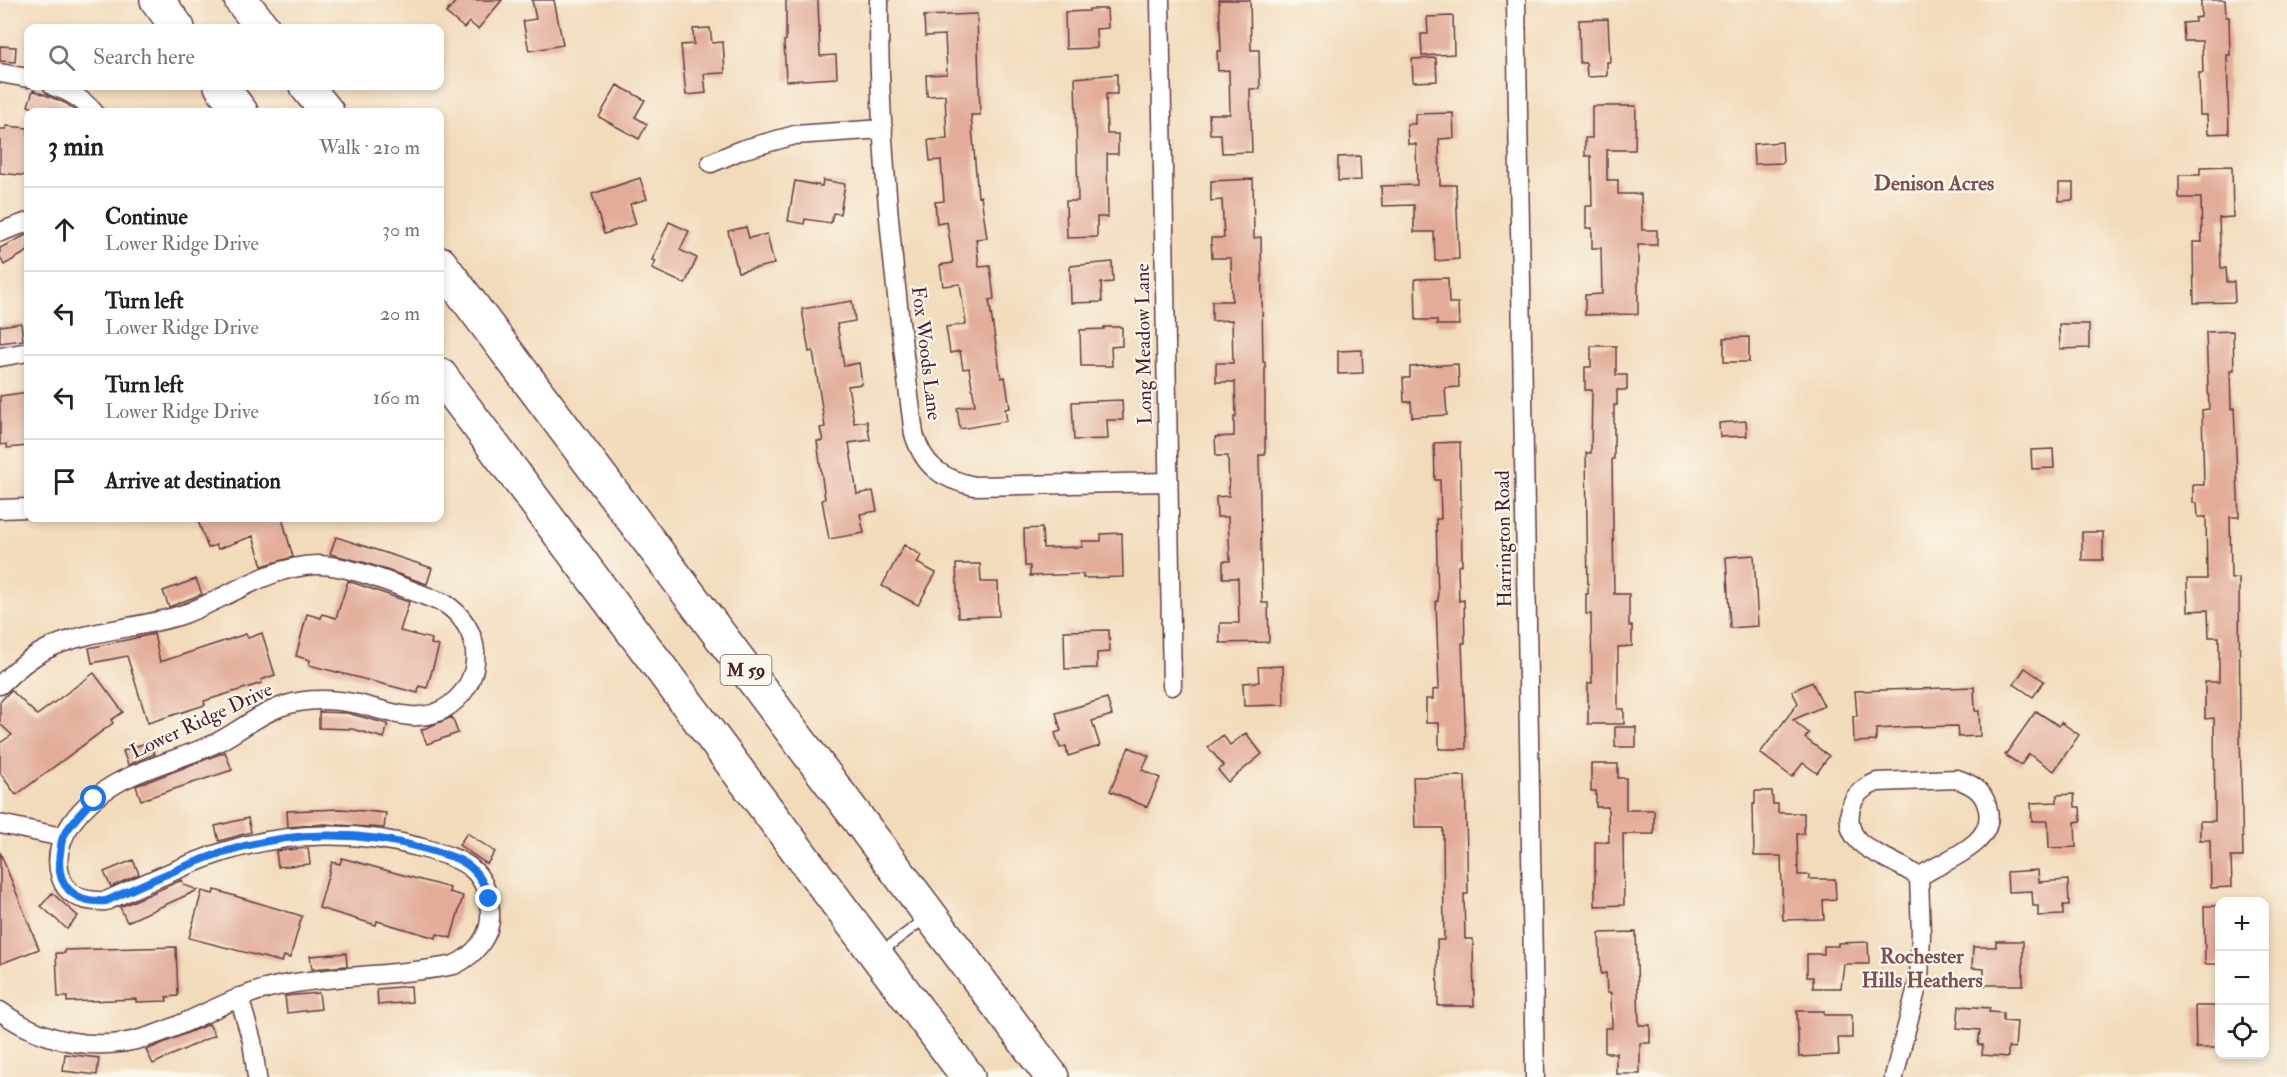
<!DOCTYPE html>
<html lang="en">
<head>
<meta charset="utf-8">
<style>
	body { margin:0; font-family:"IM FELL Double Pica",serif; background:#f2f2f2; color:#202124 }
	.controls { position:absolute; right:18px; bottom:18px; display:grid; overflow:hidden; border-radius:12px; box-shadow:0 3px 9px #0003 }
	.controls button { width:54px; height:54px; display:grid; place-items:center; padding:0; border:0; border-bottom:2px solid #e0e0e0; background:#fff; color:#202124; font:30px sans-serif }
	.stop { position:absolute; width:18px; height:18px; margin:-14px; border:4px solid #1a73e8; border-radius:50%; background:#fff }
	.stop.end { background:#1a73e8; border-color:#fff; box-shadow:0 2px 6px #0008 }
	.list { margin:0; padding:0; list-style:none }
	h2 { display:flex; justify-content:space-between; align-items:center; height:78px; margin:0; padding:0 24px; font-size:26px }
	h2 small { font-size:20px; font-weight:400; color:#757577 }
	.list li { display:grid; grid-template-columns:39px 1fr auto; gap:18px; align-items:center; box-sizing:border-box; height:84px; padding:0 24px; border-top:2px solid #e0e0e0 }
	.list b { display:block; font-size:22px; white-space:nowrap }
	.list p { margin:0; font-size:20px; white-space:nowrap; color:#757577 }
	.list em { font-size:20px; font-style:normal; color:#757577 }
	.icon { flex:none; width:33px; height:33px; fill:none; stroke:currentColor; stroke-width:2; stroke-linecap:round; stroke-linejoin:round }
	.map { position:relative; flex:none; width:2287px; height:1077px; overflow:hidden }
	.search { position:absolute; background:#fff; box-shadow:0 3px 9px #0003; left:24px; top:24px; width:420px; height:66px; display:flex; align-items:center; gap:15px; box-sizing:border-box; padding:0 21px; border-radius:12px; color:#757577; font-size:22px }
	.panel { position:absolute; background:#fff; box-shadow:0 3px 9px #0003; left:24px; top:108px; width:420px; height:414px; border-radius:12px }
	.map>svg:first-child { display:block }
	.building { fill:#e2ac98 }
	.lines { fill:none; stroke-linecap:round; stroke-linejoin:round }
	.service-casing { stroke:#633b41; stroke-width:12 }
	.minor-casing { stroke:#633b41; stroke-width:21 }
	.motorway-casing { stroke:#633b41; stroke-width:36 }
	.service { stroke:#fff; stroke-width:9 }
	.minor { stroke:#fff; stroke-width:18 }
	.motorway { stroke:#fff; stroke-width:33 }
	.route { stroke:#1a73e8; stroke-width:8 }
	.labels { text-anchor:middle; stroke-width:4.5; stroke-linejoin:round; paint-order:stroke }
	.shield { fill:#fbf7ec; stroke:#7f6065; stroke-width:1.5 }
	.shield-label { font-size:18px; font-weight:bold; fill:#4a1f2b }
	.street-label { font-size:20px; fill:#4a1f2b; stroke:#fbf7ec }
	.neighbourhood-label { font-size:21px; font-weight:bold; fill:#7f5051; stroke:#fbf7ec }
</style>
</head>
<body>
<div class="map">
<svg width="2287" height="1077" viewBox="0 0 2287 1077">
	<rect width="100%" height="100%" fill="#fbf7ec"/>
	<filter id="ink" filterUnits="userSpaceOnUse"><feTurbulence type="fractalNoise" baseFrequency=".0167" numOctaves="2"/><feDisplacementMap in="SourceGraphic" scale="12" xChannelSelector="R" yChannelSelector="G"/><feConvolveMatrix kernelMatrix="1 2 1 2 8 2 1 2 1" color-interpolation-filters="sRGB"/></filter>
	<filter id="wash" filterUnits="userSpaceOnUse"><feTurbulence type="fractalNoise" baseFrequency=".008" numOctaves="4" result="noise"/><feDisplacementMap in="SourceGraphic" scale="24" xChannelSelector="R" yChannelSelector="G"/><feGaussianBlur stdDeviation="1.35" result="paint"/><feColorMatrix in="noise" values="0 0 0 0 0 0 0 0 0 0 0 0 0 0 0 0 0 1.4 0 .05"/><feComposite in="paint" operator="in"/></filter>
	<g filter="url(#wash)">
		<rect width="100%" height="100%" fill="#f2dbbb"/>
		<g id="blocks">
			<path class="building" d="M 457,0 L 502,0 L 478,29 L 469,22 L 464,28 L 446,13 Z
				M 532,0 L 554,0 L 563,45 L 529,51 L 523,21 L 536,19 Z
				M 786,0 L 818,0 L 820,56 L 836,55 L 837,78 L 786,81 L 784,41 L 786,40 Z
				M 1219,0 L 1250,0 L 1251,50 L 1259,50 L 1260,89 L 1250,89 L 1252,152 L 1222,153 L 1221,134 L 1210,134 L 1209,114 L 1230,114 L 1229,70 L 1218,71 L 1217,51 L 1221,51 Z
				M 2201,0 L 2225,0 L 2226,17 L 2229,17 L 2230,55 L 2227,55 L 2229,133 L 2208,134 L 2207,115 L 2200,115 L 2199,73 L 2203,73 L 2202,41 L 2184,41 L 2183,23 L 2195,22 L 2195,18 L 2201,17 Z
				M 1089,9 L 1107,9 L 1108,28 L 1096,29 L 1097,48 L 1066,49 L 1065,12 L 1089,11 Z
				M 977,14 L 980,115 L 971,115 L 978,197 L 981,196 L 987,238 L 976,239 L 979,267 L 990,266 L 994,299 L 989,300 L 1001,378 L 1005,377 L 1010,408 L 1005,409 L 1007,421 L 960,429 L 957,408 L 975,405 L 969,368 L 963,369 L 960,351 L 950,353 L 946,327 L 966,324 L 960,284 L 943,286 L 940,265 L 953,263 L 947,222 L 937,224 L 935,202 L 944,201 L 941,160 L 930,161 L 928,140 L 947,139 L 945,95 L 927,96 L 926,75 L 947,74 L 945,35 L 925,36 L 924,16 Z
				M 1453,16 L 1454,54 L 1422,56 L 1421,34 L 1428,34 L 1427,17 Z
				M 1608,19 L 1610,62 L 1607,62 L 1607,76 L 1587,77 L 1586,63 L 1580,63 L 1579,20 Z
				M 710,28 L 712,43 L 723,42 L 725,73 L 704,74 L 706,93 L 686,95 L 681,45 L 694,44 L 693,29 Z
				M 0,46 L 16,47 L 15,62 L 0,61 Z
				M 1436,58 L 1437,81 L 1413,82 L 1412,59 Z
				M 1117,74 L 1117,94 L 1106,94 L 1107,134 L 1118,134 L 1118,154 L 1107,154 L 1108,217 L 1097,217 L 1097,237 L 1067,238 L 1066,201 L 1078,201 L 1075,78 Z
				M 617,85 L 645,100 L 635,117 L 647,124 L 639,139 L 599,117 Z
				M 33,90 L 65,103 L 78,112 L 45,112 L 28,106 Z
				M 1592,106 L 1636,106 L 1635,150 L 1607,150 L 1607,180 L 1618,180 L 1618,194 L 1641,194 L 1642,230 L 1657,230 L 1657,245 L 1638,245 L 1638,314 L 1585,315 L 1585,295 L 1602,294 L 1601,248 L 1592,248 L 1592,228 L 1586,228 L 1586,206 L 1592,206 L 1591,156 L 1585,156 L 1585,138 L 1592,138 Z
				M 1453,113 L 1454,138 L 1439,139 L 1440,185 L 1456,185 L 1459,259 L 1435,261 L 1434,232 L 1414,232 L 1414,205 L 1382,206 L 1381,186 L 1417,185 L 1416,144 L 1408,144 L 1407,124 L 1415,124 L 1415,114 Z
				M 6,126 L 28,128 L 28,176 L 0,173 L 0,129 L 6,129 Z
				M 1782,142 L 1783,163 L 1754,164 L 1753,144 Z
				M 1360,156 L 1361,180 L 1338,181 L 1338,157 Z
				M 2232,166 L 2233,217 L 2219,218 L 2221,268 L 2226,268 L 2227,282 L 2234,282 L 2235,302 L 2194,303 L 2193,242 L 2202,242 L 2201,198 L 2179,198 L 2179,175 L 2200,175 L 2200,167 Z
				M 640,178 L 647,199 L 630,204 L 636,224 L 604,234 L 592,194 Z
				M 1253,179 L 1254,238 L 1261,237 L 1263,362 L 1265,362 L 1265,455 L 1259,455 L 1262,603 L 1268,603 L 1269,642 L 1220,643 L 1220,623 L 1239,623 L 1238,578 L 1223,578 L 1223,561 L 1230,561 L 1228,517 L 1217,517 L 1216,497 L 1229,496 L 1228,456 L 1216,456 L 1215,437 L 1234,436 L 1234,417 L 1236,417 L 1235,382 L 1216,382 L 1216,363 L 1233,363 L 1232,320 L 1212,321 L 1212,301 L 1232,301 L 1231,258 L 1212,258 L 1211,238 L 1224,238 L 1222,200 L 1211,201 L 1211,181 Z
				M 823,180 L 845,184 L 840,214 L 833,213 L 831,223 L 805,219 L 804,224 L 788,221 L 795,181 L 822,186 Z
				M 2059,183 L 2073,183 L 2073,200 L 2059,201 Z
				M 669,222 L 689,231 L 680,250 L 697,258 L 685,284 L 652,269 L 656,261 L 652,260 Z
				M 746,227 L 749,238 L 767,234 L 774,264 L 738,272 L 728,231 Z
				M 28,234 L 28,251 L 4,265 L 0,257 L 0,248 Z
				M 1112,262 L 1113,282 L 1101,283 L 1102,302 L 1071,303 L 1070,266 Z
				M 1448,278 L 1449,303 L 1458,303 L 1459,325 L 1437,325 L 1437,320 L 1416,320 L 1415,279 Z
				M 852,301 L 855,321 L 837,324 L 844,366 L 859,363 L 862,384 L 848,386 L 854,423 L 867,421 L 870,440 L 849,443 L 857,494 L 873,491 L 877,511 L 860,514 L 864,533 L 829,539 L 822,500 L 825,499 L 817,441 L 823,441 L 820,428 L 825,427 L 813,351 L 809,352 L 802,309 Z
				M 21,323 L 23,340 L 0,343 L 0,326 Z
				M 2059,324 L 2089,324 L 2089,348 L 2060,349 Z
				M 1104,327 L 1122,327 L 1122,346 L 1111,347 L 1112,366 L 1081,366 L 1080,330 L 1104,329 Z
				M 2233,331 L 2234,370 L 2230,370 L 2231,409 L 2234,408 L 2239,517 L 2230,517 L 2231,579 L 2239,578 L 2240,733 L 2243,857 L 2231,857 L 2232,887 L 2211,888 L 2210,840 L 2200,840 L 2200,821 L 2215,821 L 2214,718 L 2205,719 L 2205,682 L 2219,682 L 2219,637 L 2209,637 L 2208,610 L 2188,611 L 2187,579 L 2207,579 L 2206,517 L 2198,517 L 2197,503 L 2193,503 L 2193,485 L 2204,485 L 2202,410 L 2209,409 L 2206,332 Z
				M 1749,337 L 1749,362 L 1724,362 L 1724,338 Z
				M 1591,346 L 1616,346 L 1616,375 L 1627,375 L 1627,390 L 1617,390 L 1617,405 L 1614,405 L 1614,459 L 1612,459 L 1614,594 L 1629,594 L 1629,626 L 1632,626 L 1632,646 L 1618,647 L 1618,709 L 1624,709 L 1624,724 L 1588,724 L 1588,683 L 1592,683 L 1591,614 L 1586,614 L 1586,594 L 1588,594 L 1586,453 L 1591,453 L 1592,390 L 1585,390 L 1585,367 L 1591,367 Z
				M 1362,350 L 1363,373 L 1338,374 L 1338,351 Z
				M 1458,364 L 1459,387 L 1445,388 L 1447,415 L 1412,417 L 1411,402 L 1404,402 L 1403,378 L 1410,378 L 1410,367 Z
				M 28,392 L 28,446 L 7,448 L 7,444 L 0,445 L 0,396 Z
				M 1122,400 L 1123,420 L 1107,420 L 1108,439 L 1074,440 L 1072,402 Z
				M 1746,421 L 1747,436 L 1720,437 L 1719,423 Z
				M 1460,442 L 1462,565 L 1458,566 L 1459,601 L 1464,600 L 1465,643 L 1462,643 L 1466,749 L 1439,749 L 1439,723 L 1426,723 L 1426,699 L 1433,699 L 1433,690 L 1439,689 L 1436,601 L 1438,601 L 1436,519 L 1441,519 L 1440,480 L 1435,480 L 1434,443 Z
				M 2053,449 L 2054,468 L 2032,469 L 2031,450 Z
				M 197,518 L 282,518 L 293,557 L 262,566 L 253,536 L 218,549 L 216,545 L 208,548 Z
				M 1042,528 L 1043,548 L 1082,547 L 1082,541 L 1101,541 L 1101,534 L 1122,533 L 1123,577 L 1083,578 L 1083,574 L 1030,576 L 1030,566 L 1025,566 L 1024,529 Z
				M 2082,532 L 2103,532 L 2103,560 L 2082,560 Z
				M 336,537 L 432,568 L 427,584 L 366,563 L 330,554 Z
				M 904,545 L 921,555 L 917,563 L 936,573 L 918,605 L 882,586 Z
				M 1754,555 L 1758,626 L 1730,628 L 1726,557 Z
				M 956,564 L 980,564 L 981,582 L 998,582 L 999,616 L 958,617 Z
				M 196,579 L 202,594 L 169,607 L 163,591 Z
				M 348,581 L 409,602 L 400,631 L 432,639 L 431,644 L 439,646 L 427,688 L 419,686 L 418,693 L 309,665 L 310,660 L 296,656 L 307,614 L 321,618 L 322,614 L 336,618 Z
				M 1109,630 L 1110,652 L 1097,653 L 1097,668 L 1065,669 L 1064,631 Z
				M 262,633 L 275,675 L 261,680 L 262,683 L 204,701 L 205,705 L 148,723 L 127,656 L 92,663 L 89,648 L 154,634 L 160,662 L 246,634 L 248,638 Z
				M 1283,666 L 1284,705 L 1244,706 L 1243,683 L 1259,682 L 1258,667 Z
				M 2025,668 L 2044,681 L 2033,697 L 2014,684 Z
				M 94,673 L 123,712 L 111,720 L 113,723 L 16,795 L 0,773 L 0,743 L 12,735 L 0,724 L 0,702 L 11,690 L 37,715 Z
				M 1812,682 L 1824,706 L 1793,720 L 1809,733 L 1805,738 L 1829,756 L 1817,773 L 1803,763 L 1792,777 L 1760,753 L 1798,703 L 1792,691 Z
				M 1974,687 L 1975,711 L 1979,711 L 1980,736 L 1958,737 L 1957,726 L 1910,727 L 1876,729 L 1876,741 L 1854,742 L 1853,716 L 1857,716 L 1855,691 Z
				M 1107,698 L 1112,715 L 1092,721 L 1100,746 L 1068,756 L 1066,746 L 1060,748 L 1055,733 L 1061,731 L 1056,713 Z
				M 2036,711 L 2059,726 L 2061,722 L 2079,735 L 2054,771 L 2029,754 L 2021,765 L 2005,755 Z
				M 319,712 L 347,713 L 388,724 L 384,738 L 352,729 L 319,728 Z
				M 452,717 L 458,733 L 427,744 L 421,730 Z
				M 1615,727 L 1636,727 L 1636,747 L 1615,747 Z
				M 1246,733 L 1262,754 L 1228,782 L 1218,770 L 1224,766 L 1208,747 L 1223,735 L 1230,745 Z
				M 146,743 L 155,754 L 128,765 L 123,751 Z
				M 1129,747 L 1149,756 L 1142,770 L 1160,778 L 1147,807 L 1110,791 Z
				M 225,752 L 232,770 L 141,800 L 136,786 Z
				M 1591,764 L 1618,764 L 1618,778 L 1626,778 L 1626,810 L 1654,810 L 1654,834 L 1623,834 L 1624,905 L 1595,906 L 1595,842 L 1609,842 L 1608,807 L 1596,807 L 1596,791 L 1591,791 Z
				M 1465,776 L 1468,894 L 1464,894 L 1465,939 L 1473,939 L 1474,1006 L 1438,1006 L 1437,940 L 1444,940 L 1443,828 L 1415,828 L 1413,777 Z
				M 1755,791 L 1772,791 L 1773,804 L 1778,804 L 1778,813 L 1804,813 L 1804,834 L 1797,834 L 1798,875 L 1809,875 L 1809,879 L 1835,879 L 1836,899 L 1823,900 L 1824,919 L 1783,920 L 1781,856 L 1754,856 L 1753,804 L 1755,804 Z
				M 2074,794 L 2075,807 L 2080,807 L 2081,821 L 2075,822 L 2076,847 L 2049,848 L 2048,821 L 2032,821 L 2031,803 L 2057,802 L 2057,795 Z
				M 341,809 L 386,813 L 384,828 L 325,824 L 288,827 L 287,811 Z
				M 248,818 L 251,832 L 219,841 L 215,826 Z
				M 467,833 L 495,852 L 487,864 L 459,845 Z
				M 308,848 L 310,864 L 278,867 L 276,851 Z
				M 0,852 L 39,949 L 0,964 Z
				M 342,858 L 450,888 L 449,892 L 463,896 L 451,938 L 437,934 L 436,938 L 377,921 L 376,925 L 319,908 L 332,862 L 340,864 Z
				M 133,860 L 139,874 L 111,887 L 104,872 Z
				M 2038,870 L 2039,882 L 2068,880 L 2069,905 L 2063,905 L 2063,915 L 2038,916 L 2038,906 L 2033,906 L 2032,891 L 2008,892 L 2007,872 Z
				M 182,880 L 184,885 L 198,890 L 127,922 L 120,907 Z
				M 215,890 L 302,916 L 290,958 L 284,956 L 282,962 L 189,938 L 202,891 L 213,894 Z
				M 52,893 L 78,916 L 67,929 L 41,906 Z
				M 2204,906 L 2220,906 L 2220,964 L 2205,964 Z
				M 1636,932 L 1639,1025 L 1650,1025 L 1650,1043 L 1640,1043 L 1640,1074 L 1616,1074 L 1616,1053 L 1605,1053 L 1605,1028 L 1612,1028 L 1611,993 L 1607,993 L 1606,973 L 1601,974 L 1599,933 Z
				M 1996,941 L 2023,941 L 2023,985 L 1984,985 L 1984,969 L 1972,968 L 1973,947 L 1996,947 Z
				M 1868,942 L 1869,964 L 1844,964 L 1841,988 L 1813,988 L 1813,977 L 1807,977 L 1807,954 L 1824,954 L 1824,946 L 1838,946 L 1838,943 Z
				M 176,947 L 178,996 L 166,997 L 167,1001 L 136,1002 L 136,999 L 67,1002 L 67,997 L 58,997 L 56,953 L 65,953 L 65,950 Z
				M 346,953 L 347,966 L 312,969 L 310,956 Z
				M 411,986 L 412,1002 L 378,1005 L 377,989 Z
				M 319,993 L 321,1009 L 287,1013 L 285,996 Z
				M 1959,1006 L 1990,1008 L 1989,1012 L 2003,1013 L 2003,1021 L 2017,1022 L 2015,1048 L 2008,1047 L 2008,1057 L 1982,1055 L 1983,1045 L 1978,1045 L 1980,1030 L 1957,1028 Z
				M 2195,1006 L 2220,1006 L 2220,1048 L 2196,1048 Z
				M 1797,1011 L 1824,1011 L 1824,1015 L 1852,1015 L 1852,1038 L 1838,1038 L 1839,1055 L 1799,1057 Z
				M 209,1024 L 215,1035 L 153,1064 L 146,1050 Z
				M 65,1054 L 99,1058 L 97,1075 L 63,1071 Z"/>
		</g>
	</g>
	<g filter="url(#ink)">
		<use href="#blocks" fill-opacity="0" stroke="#633b41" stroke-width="1.5"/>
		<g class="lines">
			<defs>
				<path id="service" d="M 882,951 L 926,918"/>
				<path id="minor" d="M 879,0 C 878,146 895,290 914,434 C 924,467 942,479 974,486 L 1168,482
					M 1160,0 L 1172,686
					M 1516,0 L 1535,1077
					M 0,73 L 28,78
					M 53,86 C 70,91 82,99 94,112
					M 711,163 L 741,150 L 795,135 L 883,129
					M 0,232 L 28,222
					M 0,357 L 28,352
					M 0,509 L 28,508
					M 0,685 C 14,671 29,658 47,649 C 89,629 140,629 184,614 C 228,598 269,566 317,565 C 350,564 411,591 444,603 C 482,627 487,677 450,705 C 421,727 389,711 358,704 C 334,699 309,698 286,705 C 260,713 238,732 214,744 C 183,758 146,767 117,783 C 85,801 48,838 61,878 C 68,898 87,902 106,901 C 144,884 183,865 223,852 C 288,831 361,830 426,849 C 464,860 487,868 490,912 C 492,936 474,956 454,965 C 396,977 336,974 278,986 C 231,995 192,1024 147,1037 C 97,1053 42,1042 0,1011
					M 1957,779 C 1971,784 1983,790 1987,806 C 1999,845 1944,859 1919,877 C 1912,873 1906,868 1899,865 C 1874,851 1842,843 1851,807 C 1855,793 1865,787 1877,782 Z
					M 0,824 L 62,837
					M 239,997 L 252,1041 L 257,1077
					M 1894,1077 L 1919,979 L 1921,934 L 1919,877"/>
				<path id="motorway" d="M 157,0 L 178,28
					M 241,0 L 263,28
					M 221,86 L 241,112
					M 306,86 L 327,112
					M 440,263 L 1052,1077
					M 440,375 L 968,1077"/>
			</defs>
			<use href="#service" class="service-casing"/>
			<use href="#minor" class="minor-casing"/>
			<use href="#motorway" class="motorway-casing"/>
			<use href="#service" class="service"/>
			<use href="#minor" class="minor"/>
			<use href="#motorway" class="motorway"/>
		</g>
	</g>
	<g class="lines" filter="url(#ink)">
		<path class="route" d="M 94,799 C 83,810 72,822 64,835 C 61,840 61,847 60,853 C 55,886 74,903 106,901 C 144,884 183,865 224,852 C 288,831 361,830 426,849 C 459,858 479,863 489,899"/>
	</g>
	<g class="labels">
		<rect class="shield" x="720.5" y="655" width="51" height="30" rx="4.5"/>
		<g class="shield-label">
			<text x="746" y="676">M 59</text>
		</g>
		<g class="street-label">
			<text transform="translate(1143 344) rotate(-91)" y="7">Long Meadow Lane</text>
			<text transform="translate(927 353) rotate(83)" y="7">Fox Woods Lane</text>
			<text transform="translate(1503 539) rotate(-91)" y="7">Harrington Road</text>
			<text transform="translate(201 720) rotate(-25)" y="7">Lower Ridge Drive</text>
		</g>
		<g class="neighbourhood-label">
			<text x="1934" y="190">Denison Acres</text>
			<text x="1922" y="963">Rochester<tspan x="1922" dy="24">Hills Heathers</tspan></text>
		</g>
	</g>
</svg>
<div class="controls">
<button>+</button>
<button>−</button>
<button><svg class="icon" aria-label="locate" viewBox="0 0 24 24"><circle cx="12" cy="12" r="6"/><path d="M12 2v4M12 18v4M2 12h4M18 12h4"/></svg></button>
</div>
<div class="stop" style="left:94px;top:799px"></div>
<div class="stop end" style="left:489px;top:899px"></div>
<div class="search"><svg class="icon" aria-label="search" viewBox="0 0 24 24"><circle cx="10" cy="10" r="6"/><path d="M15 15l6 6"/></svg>Search here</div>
<section class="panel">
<h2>3 min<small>Walk · 210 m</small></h2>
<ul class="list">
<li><svg class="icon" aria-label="ahead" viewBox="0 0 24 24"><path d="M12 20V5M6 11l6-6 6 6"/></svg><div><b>Continue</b><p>Lower Ridge Drive</p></div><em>30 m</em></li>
<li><svg class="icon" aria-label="left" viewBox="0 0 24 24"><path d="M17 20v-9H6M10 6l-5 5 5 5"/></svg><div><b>Turn left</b><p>Lower Ridge Drive</p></div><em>20 m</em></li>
<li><svg class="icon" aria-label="left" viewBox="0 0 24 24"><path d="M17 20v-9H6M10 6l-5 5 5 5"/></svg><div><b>Turn left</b><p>Lower Ridge Drive</p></div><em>160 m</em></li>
<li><svg class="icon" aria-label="arrive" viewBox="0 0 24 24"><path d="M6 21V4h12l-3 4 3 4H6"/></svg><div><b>Arrive at destination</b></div></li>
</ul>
</section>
</div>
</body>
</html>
